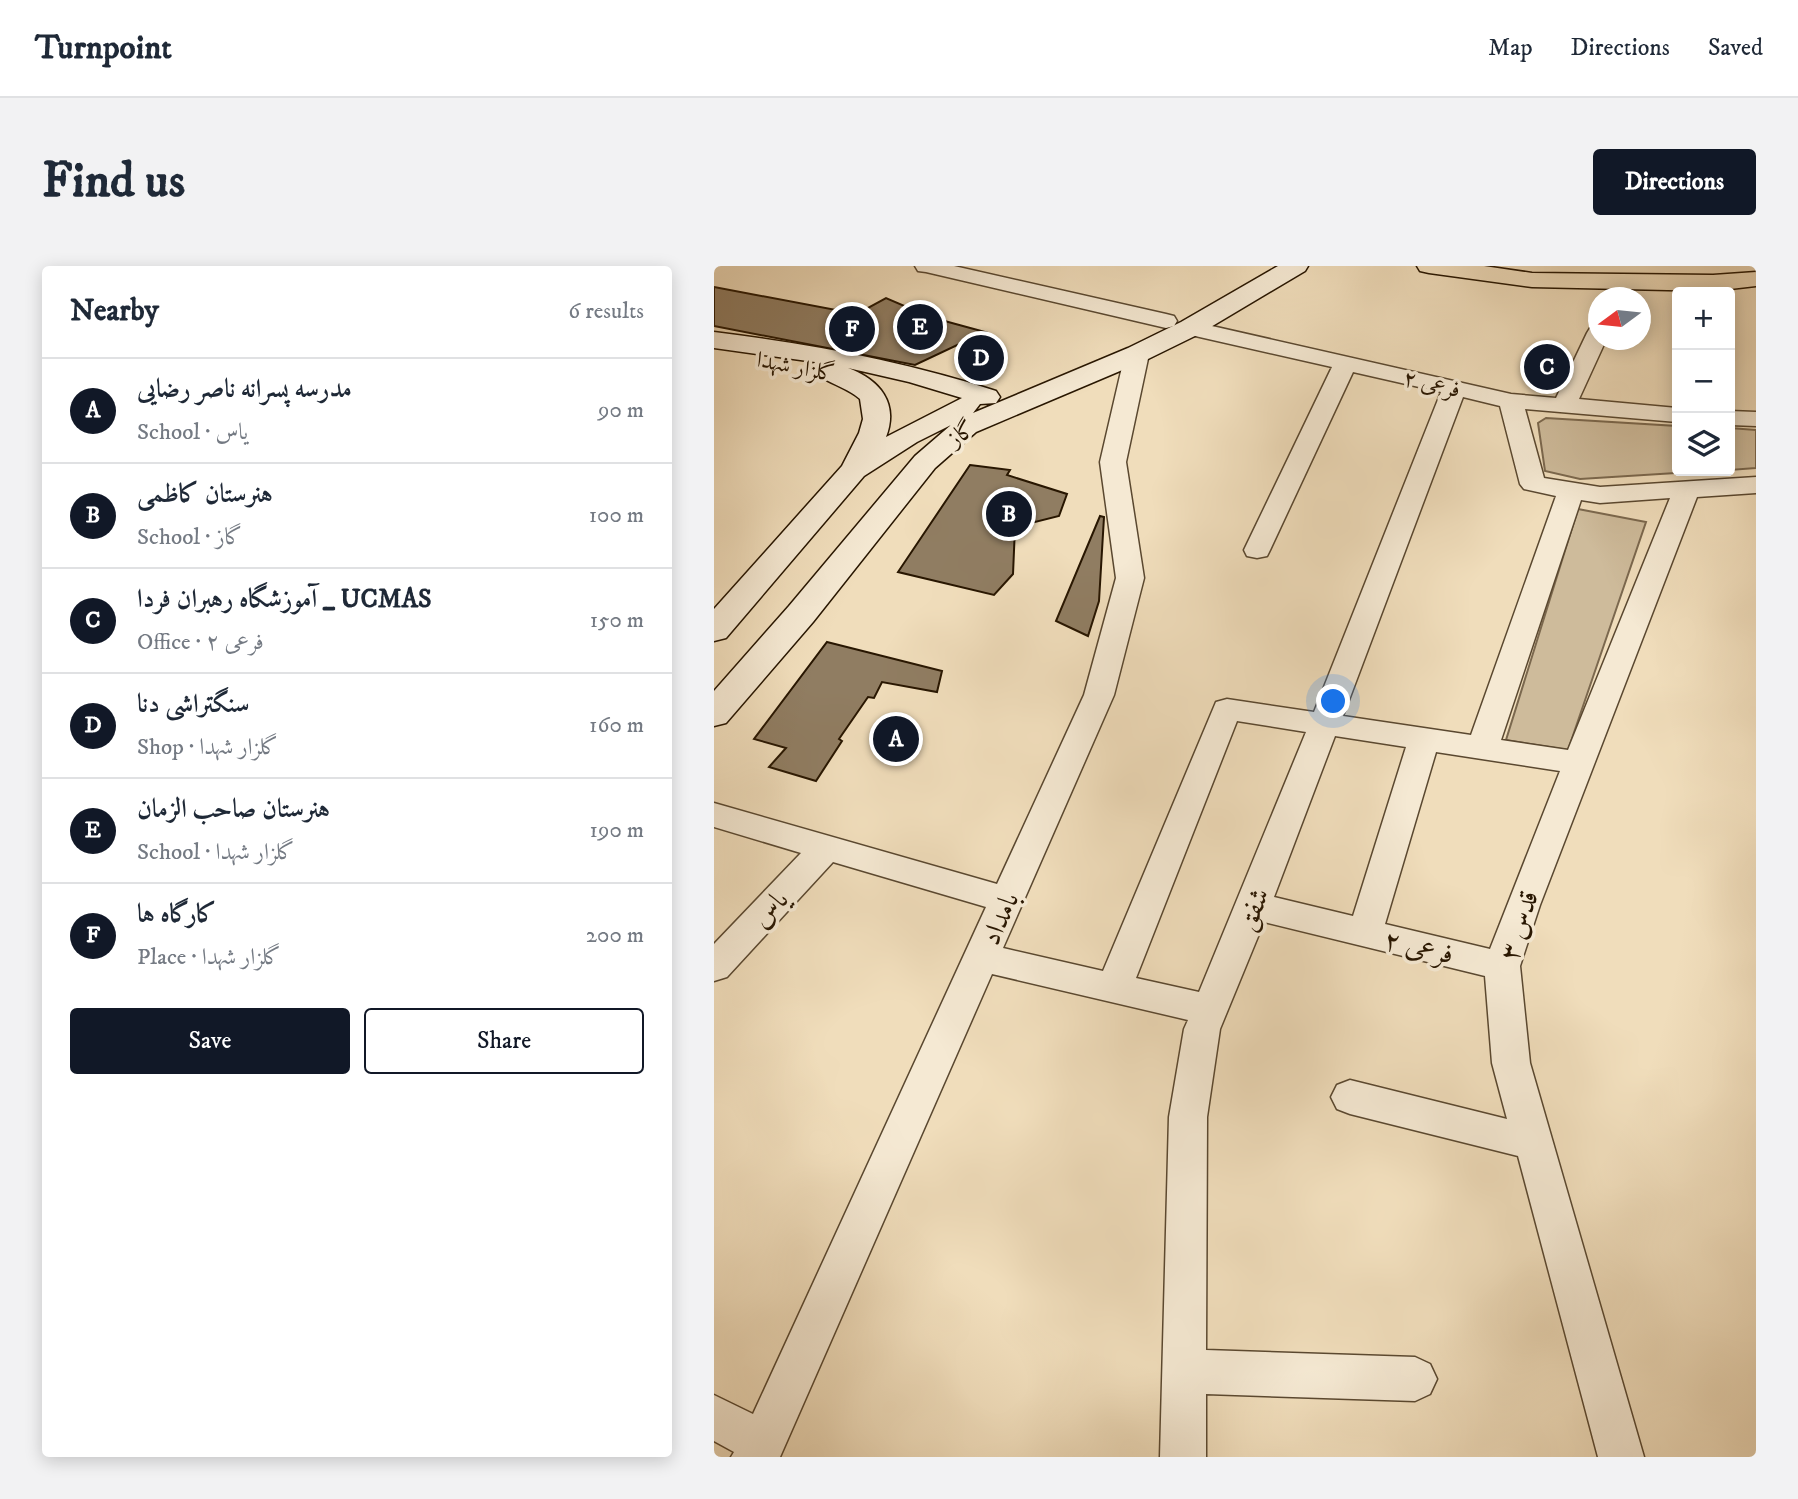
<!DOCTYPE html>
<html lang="en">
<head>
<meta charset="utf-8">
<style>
	body { margin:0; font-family:"IM FELL DW Pica",Amiri,serif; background:#f2f2f3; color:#1f2937 }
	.controls { position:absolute; right:21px; top:21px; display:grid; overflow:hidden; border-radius:7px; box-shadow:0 4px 18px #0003 }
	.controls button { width:63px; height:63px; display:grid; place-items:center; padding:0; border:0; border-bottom:2px solid #e0e1e3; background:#fff; color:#1f2937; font:35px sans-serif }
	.compass { position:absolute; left:874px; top:21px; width:63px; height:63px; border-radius:50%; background:#fff; box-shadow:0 4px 18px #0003; rotate:255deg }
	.you { position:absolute; left:620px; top:436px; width:24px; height:24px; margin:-18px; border:5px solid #fff; border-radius:50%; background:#1a73e8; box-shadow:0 0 0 10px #1a73e833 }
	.badge { display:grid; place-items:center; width:46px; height:46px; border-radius:50%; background:#111827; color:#fff; font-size:23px; font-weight:700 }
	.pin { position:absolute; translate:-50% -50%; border:4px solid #fff; box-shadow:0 2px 7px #0006 }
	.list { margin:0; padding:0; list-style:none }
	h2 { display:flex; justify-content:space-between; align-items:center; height:91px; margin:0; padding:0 28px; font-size:30px }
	h2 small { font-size:23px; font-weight:400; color:#747a83 }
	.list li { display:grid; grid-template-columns:46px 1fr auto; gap:21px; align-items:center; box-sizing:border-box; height:105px; padding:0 28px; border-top:2px solid #e0e1e3 }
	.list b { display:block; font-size:26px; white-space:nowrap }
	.list p { margin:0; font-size:23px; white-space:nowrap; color:#747a83 }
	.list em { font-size:23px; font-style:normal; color:#747a83 }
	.actions { display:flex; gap:14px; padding:21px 28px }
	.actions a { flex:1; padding:16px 0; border:2px solid #111827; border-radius:7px; text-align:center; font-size:24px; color:#111827 }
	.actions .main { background:#111827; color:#fff }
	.icon { flex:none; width:38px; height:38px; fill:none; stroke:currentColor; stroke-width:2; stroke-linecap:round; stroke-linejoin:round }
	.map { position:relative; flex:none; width:1042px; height:1191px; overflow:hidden; border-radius:7px }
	header { display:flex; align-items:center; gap:42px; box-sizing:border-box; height:98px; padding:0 35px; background:#fff; border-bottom:2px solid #e0e1e3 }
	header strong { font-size:33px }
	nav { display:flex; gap:38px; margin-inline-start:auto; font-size:24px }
	.intro { display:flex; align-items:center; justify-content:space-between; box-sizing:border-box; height:168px; padding:0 42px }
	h1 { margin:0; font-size:49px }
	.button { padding:18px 32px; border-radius:7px; background:#111827; color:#fff; font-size:24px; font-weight:700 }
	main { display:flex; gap:42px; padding:0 42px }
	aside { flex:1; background:#fff; border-radius:7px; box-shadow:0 4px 18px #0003 }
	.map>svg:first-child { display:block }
	.green { fill:#cebb9b; stroke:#7b684e; stroke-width:2 }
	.building { fill:#907d62; stroke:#281601; stroke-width:2 }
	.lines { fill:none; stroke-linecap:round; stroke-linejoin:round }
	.street-casing { stroke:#5a4830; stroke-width:3 }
	.secondary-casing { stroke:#281601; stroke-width:3 }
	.primary-casing { stroke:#281601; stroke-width:3 }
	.street { fill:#f5e9d3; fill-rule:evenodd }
	.secondary { fill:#f5e9d3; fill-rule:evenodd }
	.primary { fill:#f0ddbb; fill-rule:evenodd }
	.labels { text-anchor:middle; stroke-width:7; stroke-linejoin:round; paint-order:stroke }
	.far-street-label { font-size:23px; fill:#281601; stroke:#f5e9d3 }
	.street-label { font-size:28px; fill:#281601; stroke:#f5e9d3 }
</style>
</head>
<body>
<header>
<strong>Turnpoint</strong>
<nav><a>Map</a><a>Directions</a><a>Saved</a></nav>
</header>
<div class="intro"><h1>Find us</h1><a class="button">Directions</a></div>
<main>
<aside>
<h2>Nearby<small>6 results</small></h2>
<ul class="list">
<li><span class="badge">A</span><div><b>مدرسه پسرانه ناصر رضایی</b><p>School · یاس</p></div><em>90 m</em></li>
<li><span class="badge">B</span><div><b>هنرستان کاظمی</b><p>School · گاز</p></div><em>100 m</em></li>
<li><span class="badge">C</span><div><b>آموزشگاه رهبران فردا _ UCMAS</b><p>Office · فرعی ۲</p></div><em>150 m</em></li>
<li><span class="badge">D</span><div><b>سنگتراشی دنا</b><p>Shop · گلزار شهدا</p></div><em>160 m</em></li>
<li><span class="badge">E</span><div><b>هنرستان صاحب الزمان</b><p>School · گلزار شهدا</p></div><em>190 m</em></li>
<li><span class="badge">F</span><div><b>کارگاه ها</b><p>Place · گلزار شهدا</p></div><em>200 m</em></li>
</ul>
<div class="actions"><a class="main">Save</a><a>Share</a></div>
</aside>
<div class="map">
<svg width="1042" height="1191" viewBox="0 0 1042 1191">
	<rect width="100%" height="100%" fill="#f0ddbb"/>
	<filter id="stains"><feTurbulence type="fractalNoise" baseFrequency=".00286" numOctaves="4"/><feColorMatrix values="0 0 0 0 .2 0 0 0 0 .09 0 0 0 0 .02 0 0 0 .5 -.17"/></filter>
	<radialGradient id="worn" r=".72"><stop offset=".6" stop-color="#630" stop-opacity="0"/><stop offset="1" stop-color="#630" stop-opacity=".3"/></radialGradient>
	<path class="green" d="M 832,152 L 963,160 L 963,205 L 994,205 L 866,213 L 831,205 L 824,157 Z
		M 1016,162 L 1042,164 L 1042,202 L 1016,204 Z
		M 864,243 L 932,256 L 854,484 L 792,474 Z"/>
	<path class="building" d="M 0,21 L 143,48 L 172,32 L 216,51 L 271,66 L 201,99 L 0,60 Z
		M 256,199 L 296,204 L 293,209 L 353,228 L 345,250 L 301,261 L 299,308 L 280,329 L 184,306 Z
		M 386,250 L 390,251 L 385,335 L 374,370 L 342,355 Z
		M 113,376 L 228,405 L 223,426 L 168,416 L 160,432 L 154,431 L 125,473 L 128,475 L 102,515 L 55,501 L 72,482 L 40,473 Z"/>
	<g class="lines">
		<defs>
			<path id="street" d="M 201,0 L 240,0 L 452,48 L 460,50 L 463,55 L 460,60 L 452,62 L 212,6 L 204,5 Z
				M 909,10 L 917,11 L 920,16 L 913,32 L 891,32 L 901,11 Z
				M 476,55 L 797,128 L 842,132 L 873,67 L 876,62 L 884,60 L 884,74 L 892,74 L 865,133 L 963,142 L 963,156 L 811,143 L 830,212 L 886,221 L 1042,211 L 1042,227 L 983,231 L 826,639 L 806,700 L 816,797 L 930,1191 L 884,1191 L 804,890 L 636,848 L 623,843 L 617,831 L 623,819 L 636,814 L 793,853 L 778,797 L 771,710 L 550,656 L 506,763 L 493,851 L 492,1084 L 701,1091 L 716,1098 L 723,1113 L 716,1128 L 701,1135 L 492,1128 L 492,1191 L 446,1191 L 455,851 L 470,763 L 474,754 L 278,708 L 66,1191 L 17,1191 L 20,1186 L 0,1175 L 0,1129 L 39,1148 L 272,641 L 119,596 L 13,711 L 0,715 L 0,678 L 87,587 L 0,561 L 0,537 L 283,618 L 370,429 L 402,312 L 386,196 L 411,88 L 415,83 L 431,83 L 435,88 L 412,196 L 430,312 L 400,429 L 289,682 L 389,705 L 502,436 L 513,433 L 600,446 L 727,126 L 639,106 L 556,284 L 553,290 L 543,292 L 533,290 L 530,284 L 618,101 L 468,67 L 465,62 L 468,57 ZM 749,131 L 786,140 L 806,218 L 810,223 L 842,230 L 757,469 L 629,450 ZM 956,232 L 854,484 L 787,474 L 867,234 L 886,237 ZM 523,455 L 592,466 L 485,726 L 422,712 ZM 621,470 L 692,481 L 639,650 L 560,631 ZM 722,486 L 846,505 L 776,683 L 671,658 Z
				M 1016,145 L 1042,146 L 1042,160 L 1016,159 Z"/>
			<path id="secondary" d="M 564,0 L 594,0 L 591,5 L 485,68 L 432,94 L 262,166 L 221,202 L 99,356 L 12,457 L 0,460 L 0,425 L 75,340 L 201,190 L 237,159 L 203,176 L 150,210 L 12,372 L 0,375 L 0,343 L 128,200 L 145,167 L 149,153 L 146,133 C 132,120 105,115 97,102 L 101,96 L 0,82 L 0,66 C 96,78 190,95 282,125 L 286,131 L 282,137 L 266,138 L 259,147 L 414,82 L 467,56 ZM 134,102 L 195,116 L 248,132 L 172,171 C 185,137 166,114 134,102 Z"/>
			<path id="primary" d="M 703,0 L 770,0 L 818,7 L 999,9 L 1042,6 L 1042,20 L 999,25 L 818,21 L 715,7 L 706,5 Z"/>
		</defs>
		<use href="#street" class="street-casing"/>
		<use href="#secondary" class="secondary-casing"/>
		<use href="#primary" class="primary-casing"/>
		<use href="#street" class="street"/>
		<use href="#secondary" class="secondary"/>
		<use href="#primary" class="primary"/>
	</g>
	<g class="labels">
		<g class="far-street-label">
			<text transform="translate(82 100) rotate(11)" y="8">گلزار شهدا</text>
			<text transform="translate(718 117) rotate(13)" y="8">فرعی ۲</text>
			<text transform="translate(247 167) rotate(-34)" y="8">گاز</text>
		</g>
		<g class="street-label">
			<text transform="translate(55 642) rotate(-47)" y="10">یاس</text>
			<text transform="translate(538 643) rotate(-68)" y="10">شفق</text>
			<text transform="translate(285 652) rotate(-66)" y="10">بامداد</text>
			<text transform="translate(804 659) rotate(-72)" y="10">قدس ۳</text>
			<text transform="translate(705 680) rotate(13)" y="10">فرعی ۲</text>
		</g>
	</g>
	<rect width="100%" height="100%" filter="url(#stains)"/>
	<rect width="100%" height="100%" fill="url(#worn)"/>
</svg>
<div class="controls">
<button>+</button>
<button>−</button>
<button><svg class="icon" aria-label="layers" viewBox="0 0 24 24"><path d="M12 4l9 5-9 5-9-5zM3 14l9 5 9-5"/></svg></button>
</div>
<svg class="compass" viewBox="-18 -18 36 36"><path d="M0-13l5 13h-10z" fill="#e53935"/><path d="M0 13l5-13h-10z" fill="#747a83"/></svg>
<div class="you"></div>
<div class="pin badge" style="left:182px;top:473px">A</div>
<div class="pin badge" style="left:295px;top:248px">B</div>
<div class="pin badge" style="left:833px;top:101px">C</div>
<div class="pin badge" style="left:267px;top:92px">D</div>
<div class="pin badge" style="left:206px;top:61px">E</div>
<div class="pin badge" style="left:138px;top:63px">F</div>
</div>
</main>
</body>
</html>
